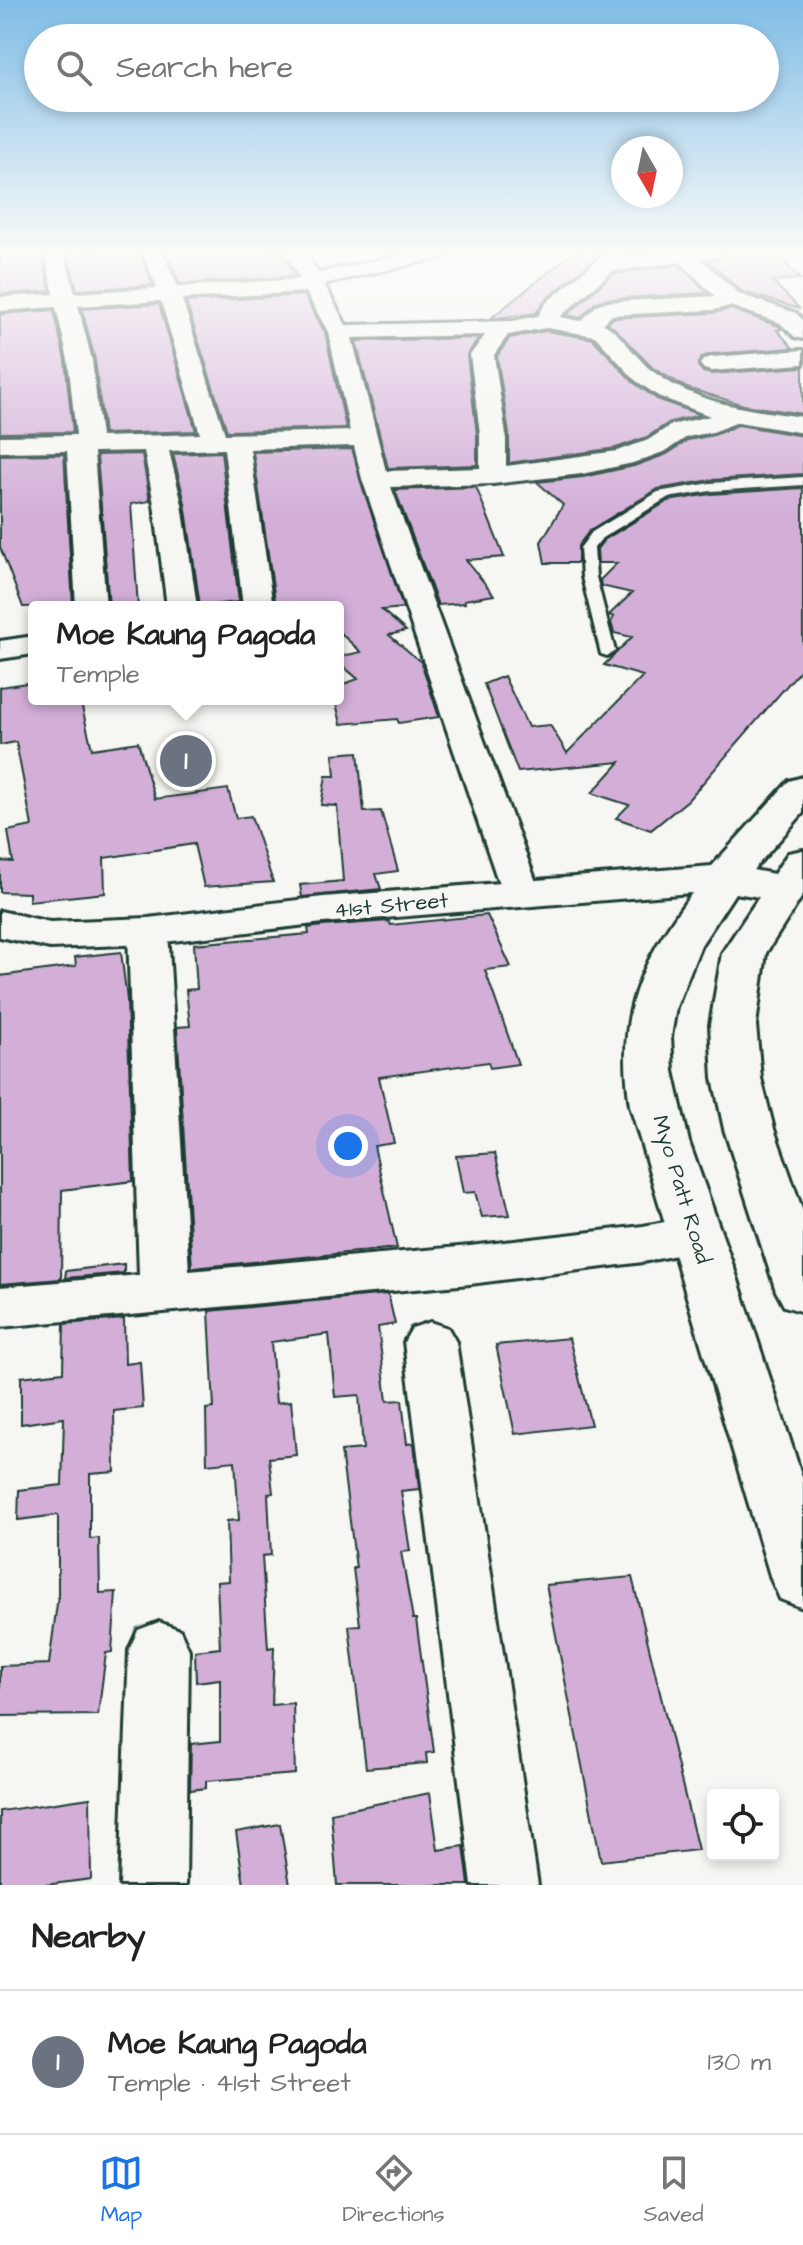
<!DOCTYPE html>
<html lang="en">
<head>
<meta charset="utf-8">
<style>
	body { margin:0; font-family:"Architects Daughter",sans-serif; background:#f2f2f2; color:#222 }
	.controls { position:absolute; right:24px; bottom:24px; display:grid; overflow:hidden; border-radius:8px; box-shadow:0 4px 12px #0003 }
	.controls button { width:72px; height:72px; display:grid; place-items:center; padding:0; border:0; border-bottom:2px solid #e0e0e0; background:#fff; color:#222; font:40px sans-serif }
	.compass { position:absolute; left:611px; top:136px; width:72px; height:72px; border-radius:50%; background:#fff; box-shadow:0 4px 12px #0003; rotate:171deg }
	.you { position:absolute; left:348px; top:1146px; width:28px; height:28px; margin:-20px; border:6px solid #fff; border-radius:50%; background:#1a73e8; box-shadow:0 0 0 12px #1a73e833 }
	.badge { display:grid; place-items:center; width:52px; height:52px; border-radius:50%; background:#1a73e8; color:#fff; font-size:26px; font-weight:700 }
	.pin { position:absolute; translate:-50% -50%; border:4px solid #fff; box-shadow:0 2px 8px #0006 }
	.popup { position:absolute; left:28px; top:601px; width:316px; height:104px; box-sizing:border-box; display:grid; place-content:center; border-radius:8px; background:#fff; filter:drop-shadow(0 2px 6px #0005); font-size:26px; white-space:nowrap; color:#767676 }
	.popup b { font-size:30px; color:#222 }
	.popup::after { content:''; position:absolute; left:50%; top:100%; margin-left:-16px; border:16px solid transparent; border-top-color:#fff }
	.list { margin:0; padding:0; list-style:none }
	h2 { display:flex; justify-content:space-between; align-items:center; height:104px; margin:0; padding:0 32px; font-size:34px }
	h2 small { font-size:26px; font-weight:400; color:#767676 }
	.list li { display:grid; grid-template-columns:52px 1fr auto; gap:24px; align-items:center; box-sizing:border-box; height:144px; padding:0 32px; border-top:2px solid #e0e0e0 }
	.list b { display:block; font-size:30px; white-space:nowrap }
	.list p { margin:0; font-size:26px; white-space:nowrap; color:#767676 }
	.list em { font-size:26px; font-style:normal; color:#767676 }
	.icon { flex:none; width:44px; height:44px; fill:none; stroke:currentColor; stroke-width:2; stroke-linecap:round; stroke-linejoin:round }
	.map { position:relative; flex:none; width:803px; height:1885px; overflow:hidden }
	.search { position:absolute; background:#fff; box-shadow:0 4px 12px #0003; left:24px; right:24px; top:24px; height:88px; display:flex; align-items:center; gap:20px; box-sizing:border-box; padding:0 28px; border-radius:44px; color:#767676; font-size:30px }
	.sheet { height:248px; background:#fff }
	nav { display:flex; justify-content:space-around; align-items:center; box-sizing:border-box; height:112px; border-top:2px solid #e0e0e0; background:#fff; font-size:22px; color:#767676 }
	nav a { display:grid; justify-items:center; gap:4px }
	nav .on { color:#1a73e8 }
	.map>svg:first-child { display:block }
	.building { fill:#d3afd8; stroke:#1f3d34; stroke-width:2 }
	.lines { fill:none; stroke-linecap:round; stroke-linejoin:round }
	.lane-casing { stroke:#1f3d34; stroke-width:6 }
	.street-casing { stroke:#1f3d34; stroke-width:6 }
	.secondary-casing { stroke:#1f3d34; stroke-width:6 }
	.lane { fill:#f6f6f2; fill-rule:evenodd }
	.street { fill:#f6f6f2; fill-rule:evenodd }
	.secondary { fill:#f6f6f2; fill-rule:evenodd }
	.labels { text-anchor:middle; stroke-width:7; stroke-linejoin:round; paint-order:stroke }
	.street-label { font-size:22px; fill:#1f3d34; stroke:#f6f6f2 }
</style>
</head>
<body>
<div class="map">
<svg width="803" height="1885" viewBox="0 0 803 1885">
	<rect width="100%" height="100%" fill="#f6f6f2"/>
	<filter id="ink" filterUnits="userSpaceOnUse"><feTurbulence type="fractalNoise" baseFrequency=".0125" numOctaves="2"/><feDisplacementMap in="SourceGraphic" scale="16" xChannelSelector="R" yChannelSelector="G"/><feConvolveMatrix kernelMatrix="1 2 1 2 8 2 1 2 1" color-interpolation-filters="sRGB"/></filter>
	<g filter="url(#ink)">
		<path class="building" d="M 0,251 L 41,251 L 50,291 L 0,294 Z
			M 67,251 L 139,251 L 153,285 L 77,290 Z
			M 165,251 L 281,251 L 295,276 L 180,284 Z
			M 575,251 L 604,251 L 544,301 L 536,313 L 490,319 Z
			M 774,251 L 800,279 L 772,281 L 800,309 L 741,291 L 708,261 L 719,259 L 723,252 Z
			M 679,265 L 708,293 L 605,299 L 596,302 L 580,318 L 567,315 L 613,274 Z
			M 304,295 L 325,332 L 346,428 L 227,431 L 186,302 Z
			M 159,304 L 196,431 L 104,434 L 95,360 L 82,309 Z
			M 730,309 L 778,326 L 782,329 L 777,330 L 793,348 L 711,354 L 702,357 L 698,366 L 703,372 L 712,374 L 803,367 L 803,414 L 744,405 L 687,388 L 653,368 L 608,323 L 613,318 L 713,313 Z
			M 54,310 L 65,360 L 73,432 L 0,433 L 0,314 Z
			M 546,331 L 593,339 L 633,382 L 657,399 L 700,415 L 670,422 L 647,437 L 616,448 L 509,463 L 509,434 L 497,356 L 510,338 Z
			M 479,338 L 467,355 L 477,434 L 477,465 L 388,468 L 356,341 Z
			M 738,425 L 803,436 L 803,474 L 711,480 L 658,489 L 590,530 L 578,546 L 578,563 L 545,563 L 541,542 L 563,505 L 537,482 L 583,477 L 634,466 L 667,454 L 688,440 L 714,435 Z
			M 352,449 L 403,608 L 382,610 L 406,631 L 389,635 L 421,662 L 439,717 L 399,723 L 397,719 L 341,724 L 335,699 L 338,699 L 338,686 L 358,679 L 338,662 L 338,657 L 361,652 L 338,631 L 338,607 L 276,607 L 253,452 Z
			M 221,452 L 239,602 L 200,606 L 185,503 L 173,454 Z
			M 64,454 L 73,606 L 23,607 L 0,547 L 0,455 Z
			M 142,454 L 150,501 L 131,504 L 138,607 L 109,607 L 97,455 Z
			M 476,487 L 504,557 L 466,560 L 494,595 L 464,600 L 465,603 L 438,605 L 395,490 Z
			M 803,488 L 803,667 L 688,800 L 651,830 L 616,818 L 629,805 L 592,793 L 620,762 L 518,772 L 484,684 L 504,676 L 528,727 L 550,725 L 567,753 L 643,676 L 604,665 L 632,637 L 614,633 L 611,622 L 614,617 L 609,615 L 632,593 L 601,586 L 600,580 L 617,563 L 598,563 L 597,549 L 604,540 L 668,501 L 711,494 Z
			M 34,682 L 34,699 L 80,699 L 92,749 L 138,742 L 155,799 L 228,789 L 236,818 L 251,816 L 273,882 L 204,887 L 194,844 L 104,858 L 105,893 L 29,901 L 29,893 L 0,892 L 0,861 L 13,862 L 8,831 L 32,826 L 16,742 L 0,745 L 0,687 Z
			M 358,752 L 364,812 L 381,811 L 398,871 L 376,874 L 381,889 L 302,897 L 300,885 L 343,881 L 337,806 L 321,805 L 326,776 L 335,776 L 333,754 Z
			M 487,915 L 511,967 L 485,970 L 518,1064 L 490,1068 L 488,1062 L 379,1077 L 394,1143 L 374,1146 L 397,1248 L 192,1268 L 177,1027 L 190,1026 L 186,990 L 197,989 L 194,944 L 309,934 L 308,928 L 323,926 L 389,921 L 391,925 Z
			M 121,952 L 127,1000 L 133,1181 L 62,1190 L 61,1279 L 0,1284 L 0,976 L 76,966 L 75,957 Z
			M 495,1153 L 510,1215 L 482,1217 L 475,1192 L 463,1193 L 456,1156 Z
			M 124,1264 L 124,1273 L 65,1278 L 66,1271 Z
			M 388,1294 L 395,1324 L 378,1327 L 387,1401 L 402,1400 L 407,1444 L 414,1443 L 419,1489 L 401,1491 L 410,1551 L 401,1552 L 413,1619 L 416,1619 L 434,1752 L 426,1753 L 427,1763 L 366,1768 L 349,1626 L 360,1625 L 353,1568 L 356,1568 L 341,1451 L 363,1449 L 359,1395 L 335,1397 L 329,1334 L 271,1342 L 276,1403 L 291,1401 L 296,1455 L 269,1458 L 273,1493 L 268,1494 L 271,1555 L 262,1556 L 268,1648 L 274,1647 L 272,1705 L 293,1703 L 295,1774 L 206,1781 L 206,1788 L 190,1790 L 191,1744 L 220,1741 L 220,1679 L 196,1682 L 195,1651 L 220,1648 L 217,1582 L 229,1581 L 227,1521 L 239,1520 L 235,1461 L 207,1464 L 206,1409 L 214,1408 L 209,1311 Z
			M 124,1319 L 125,1364 L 140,1362 L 143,1408 L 114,1411 L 115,1472 L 90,1474 L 90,1539 L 99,1538 L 100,1593 L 116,1592 L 112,1652 L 106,1653 L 98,1715 L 0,1716 L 0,1666 L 49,1664 L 58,1596 L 58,1515 L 18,1520 L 19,1490 L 62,1485 L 64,1418 L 21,1424 L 21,1377 L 63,1372 L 64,1324 Z
			M 569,1338 L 591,1425 L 515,1434 L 496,1345 Z
			M 632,1577 L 698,1850 L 601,1861 L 546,1585 Z
			M 430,1793 L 438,1850 L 464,1846 L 469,1885 L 337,1885 L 331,1813 Z
			M 90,1798 L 91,1879 L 45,1885 L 0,1885 L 0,1811 Z
			M 280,1824 L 290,1885 L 244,1885 L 236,1832 Z"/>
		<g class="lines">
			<defs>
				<path id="lane" d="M 803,477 L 803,485 L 711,491 L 667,498 L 602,538 L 594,548 L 596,577 L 615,651 L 607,656 L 601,654 L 582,577 L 580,548 L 592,532 L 658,492 L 711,483 Z"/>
				<path id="street" d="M 44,251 L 64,251 L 75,293 L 157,288 L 142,251 L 162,251 L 178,287 L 300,279 L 285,251 L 305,251 L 318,273 L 419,251 L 455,251 L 452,255 L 324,284 L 346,325 L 513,321 L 538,316 L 546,303 L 608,251 L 628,251 L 626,257 L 673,251 L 720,251 L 718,256 L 701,259 L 739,294 L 796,313 L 803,320 L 803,339 L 795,337 L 780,323 L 730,306 L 713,310 L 612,315 L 603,324 C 617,328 637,359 651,370 C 695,404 750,410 803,417 L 803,433 L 738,422 L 713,432 L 687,437 L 666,451 L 633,463 L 582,474 L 493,484 L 391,487 L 540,893 L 535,901 L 521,905 L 507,901 L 502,893 L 362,479 L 354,446 L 250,449 L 273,607 L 243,607 L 224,449 L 169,451 L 182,504 L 197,607 L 167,607 L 154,504 L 144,451 L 94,452 L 106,607 L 76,607 L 67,451 L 0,452 L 0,436 L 76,435 L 68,360 L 56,307 L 0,311 L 0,297 L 54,294 ZM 680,262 L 715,296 L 606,302 L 598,304 L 581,321 L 560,317 L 612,271 ZM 306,292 L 328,332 L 350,431 L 225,434 L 182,299 ZM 161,301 L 200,434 L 101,437 L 92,360 L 78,306 ZM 546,328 L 595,336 L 635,380 L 658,396 L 710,416 L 671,425 L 648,440 L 617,451 L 506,466 L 506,434 L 494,355 L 508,335 ZM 485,335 L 470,355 L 480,434 L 480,468 L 386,471 L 352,338 Z
					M 803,350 L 803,364 L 712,371 L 704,369 L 700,364 L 704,359 L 712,357 Z
					M 34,636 L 34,654 L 0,659 L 0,641 Z
					M 148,919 L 162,922 L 168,931 L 189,1271 L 470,1246 L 643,1226 L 697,1216 L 714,1221 L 721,1234 L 714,1247 L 643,1262 L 470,1284 L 0,1327 L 0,1287 L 139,1275 L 128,931 L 134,922 Z
					M 430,1322 L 448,1328 L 456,1342 L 538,1885 L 472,1885 L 404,1342 L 412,1328 Z
					M 159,1622 L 180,1630 L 189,1650 L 186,1885 L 120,1885 L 129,1650 L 138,1630 Z"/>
				<path id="secondary" d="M 803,777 L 803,813 L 753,870 L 774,874 L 788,853 L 803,850 L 803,895 L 766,953 L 756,1025 L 761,1078 L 774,1129 L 803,1212 L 803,1312 L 784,1306 L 776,1291 L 724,1129 L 713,1078 L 710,1025 L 722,953 L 759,897 L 735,893 L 701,945 L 676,1007 L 671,1037 L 673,1071 L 689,1142 L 737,1277 L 803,1480 L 803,1608 L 780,1599 L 771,1579 L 630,1106 C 616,1014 638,967 692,893 L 323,923 L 148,944 L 50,948 L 0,937 L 0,911 L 50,922 L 148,918 L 323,897 L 712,866 L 789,781 Z"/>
			</defs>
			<use href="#lane" class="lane-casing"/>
			<use href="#street" class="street-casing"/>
			<use href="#secondary" class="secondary-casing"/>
			<use href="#lane" class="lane"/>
			<use href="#street" class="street"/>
			<use href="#secondary" class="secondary"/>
		</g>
	</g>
	<linearGradient id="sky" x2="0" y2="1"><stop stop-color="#7fbce6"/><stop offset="0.49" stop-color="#fbfbf9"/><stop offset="1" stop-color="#fbfbf9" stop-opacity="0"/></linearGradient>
	<rect width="803" height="515" fill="url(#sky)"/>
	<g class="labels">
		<g class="street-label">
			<text transform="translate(391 904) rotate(-5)" y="8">41st Street</text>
			<text transform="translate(683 1189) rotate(73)" y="8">Myo Patt Road</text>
		</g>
	</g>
</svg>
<div class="controls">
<button><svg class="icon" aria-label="locate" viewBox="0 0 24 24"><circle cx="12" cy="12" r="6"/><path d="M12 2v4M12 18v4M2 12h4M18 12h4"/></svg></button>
</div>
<svg class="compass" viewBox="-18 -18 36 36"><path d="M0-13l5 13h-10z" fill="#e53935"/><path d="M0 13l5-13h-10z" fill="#767676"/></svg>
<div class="you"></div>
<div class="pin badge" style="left:186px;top:761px;background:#6b7280">1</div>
<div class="popup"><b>Moe Kaung Pagoda</b>Temple</div>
<div class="search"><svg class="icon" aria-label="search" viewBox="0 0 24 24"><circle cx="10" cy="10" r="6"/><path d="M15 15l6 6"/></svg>Search here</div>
</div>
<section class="sheet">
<h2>Nearby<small></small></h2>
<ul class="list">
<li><span class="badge" style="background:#6b7280">1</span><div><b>Moe Kaung Pagoda</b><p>Temple · 41st Street</p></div><em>130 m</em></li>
</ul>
</section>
<nav>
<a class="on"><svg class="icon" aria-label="map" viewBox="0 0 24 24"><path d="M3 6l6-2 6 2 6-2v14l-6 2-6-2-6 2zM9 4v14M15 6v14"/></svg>Map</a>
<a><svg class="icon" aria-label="directions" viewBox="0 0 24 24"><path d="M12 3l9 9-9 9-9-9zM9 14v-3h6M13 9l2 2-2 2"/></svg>Directions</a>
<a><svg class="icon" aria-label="saved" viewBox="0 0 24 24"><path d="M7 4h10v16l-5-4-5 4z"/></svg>Saved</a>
</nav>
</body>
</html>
